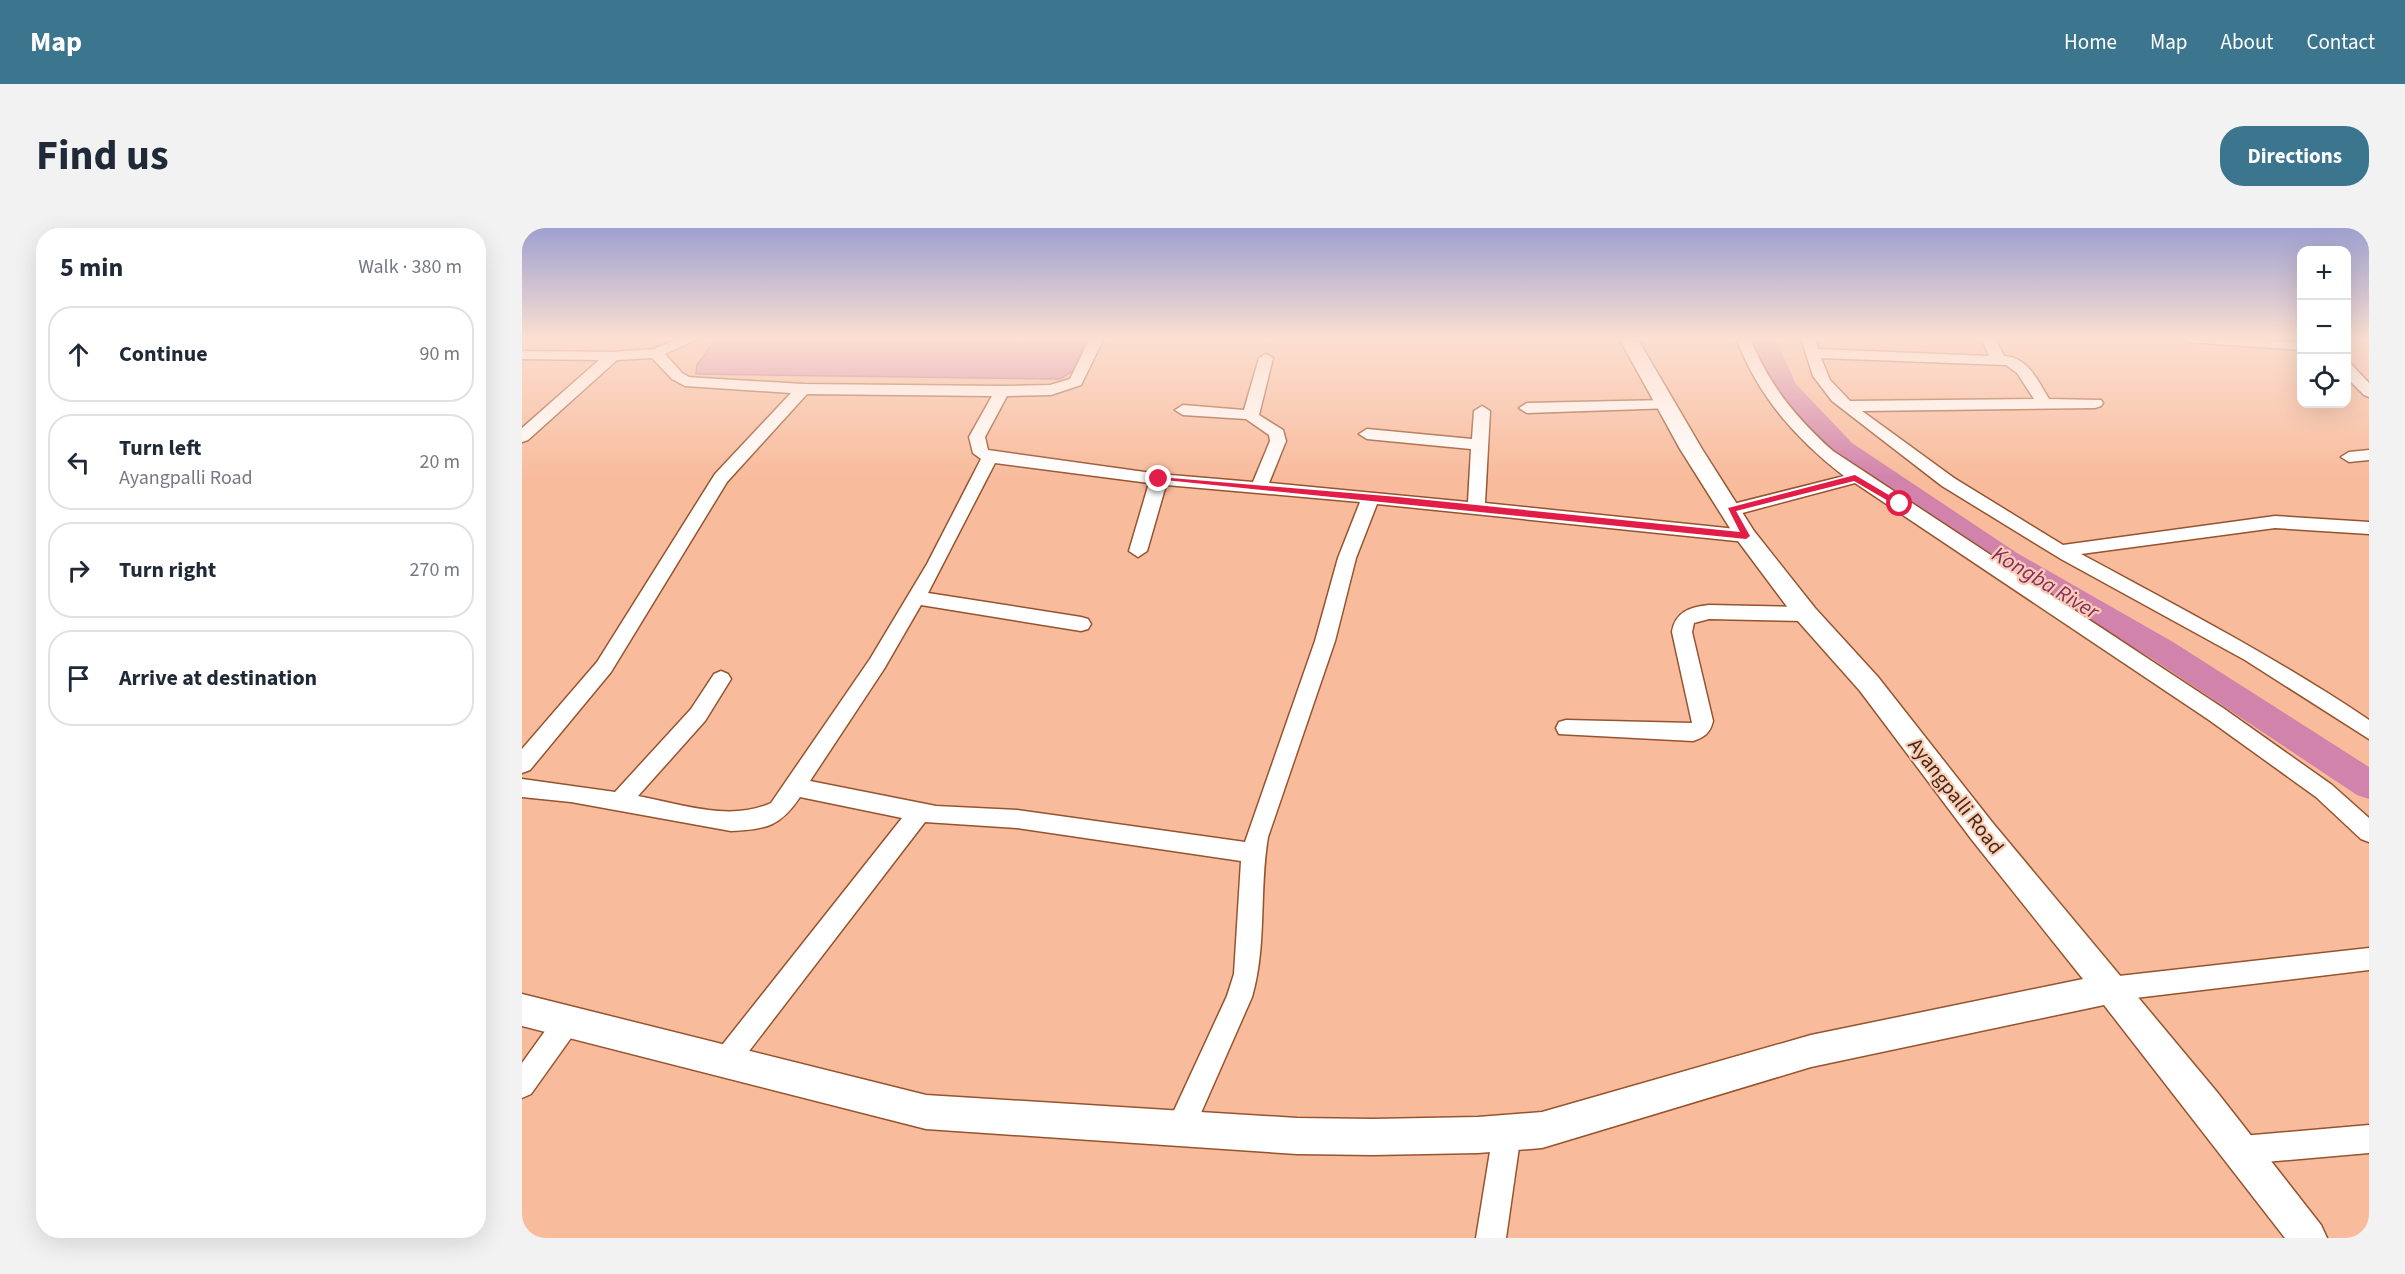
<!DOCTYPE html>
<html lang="en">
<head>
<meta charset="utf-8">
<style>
	body { margin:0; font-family:"Source Sans 3",sans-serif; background:#f2f2f3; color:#1f2937 }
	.controls { position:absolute; right:18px; top:18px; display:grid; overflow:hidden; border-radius:12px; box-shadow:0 6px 24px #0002 }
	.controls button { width:54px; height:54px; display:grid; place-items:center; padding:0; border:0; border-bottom:2px solid #e0e1e3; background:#fff; color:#1f2937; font:30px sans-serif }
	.stop { position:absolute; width:18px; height:18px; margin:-14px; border:4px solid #e11d48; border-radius:50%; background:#fff }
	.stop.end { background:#e11d48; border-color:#fff; box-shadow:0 2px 6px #0008 }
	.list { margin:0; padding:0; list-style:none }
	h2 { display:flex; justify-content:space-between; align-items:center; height:78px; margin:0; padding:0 24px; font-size:26px }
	h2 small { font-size:20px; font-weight:400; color:#747a83 }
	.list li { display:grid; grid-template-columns:39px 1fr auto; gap:18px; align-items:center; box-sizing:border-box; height:96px; margin:0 12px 12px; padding:0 12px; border:2px solid #e0e1e3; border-radius:24px }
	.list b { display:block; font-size:22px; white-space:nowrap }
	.list p { margin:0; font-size:20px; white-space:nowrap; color:#747a83 }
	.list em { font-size:20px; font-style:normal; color:#747a83 }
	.icon { flex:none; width:33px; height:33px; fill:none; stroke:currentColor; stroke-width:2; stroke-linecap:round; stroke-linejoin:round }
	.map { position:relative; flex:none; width:1847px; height:1010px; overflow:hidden; border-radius:24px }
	header { display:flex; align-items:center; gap:36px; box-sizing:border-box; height:84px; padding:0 30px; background:#3b758e; color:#fff }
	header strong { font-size:28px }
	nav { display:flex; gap:33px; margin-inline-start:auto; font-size:21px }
	.intro { display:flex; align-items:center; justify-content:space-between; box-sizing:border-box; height:144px; padding:0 36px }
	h1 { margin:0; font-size:42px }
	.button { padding:15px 27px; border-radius:24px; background:#3b758e; color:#fff; font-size:21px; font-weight:700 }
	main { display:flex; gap:36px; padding:0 36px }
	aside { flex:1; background:#fff; border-radius:24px; box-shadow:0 6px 24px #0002 }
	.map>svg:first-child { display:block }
	.water { fill:#d183ab; stroke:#a7687f; stroke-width:1.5 }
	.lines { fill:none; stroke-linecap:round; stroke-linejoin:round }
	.river { fill:#d183ab; fill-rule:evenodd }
	.minor-casing { stroke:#96542e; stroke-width:3 }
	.tertiary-casing { stroke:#96542e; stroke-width:3 }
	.minor { fill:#fff; fill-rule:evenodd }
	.tertiary { fill:#fff; fill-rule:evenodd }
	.route { fill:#e11d48 }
	.labels { text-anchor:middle; stroke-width:4.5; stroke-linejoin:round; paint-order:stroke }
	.street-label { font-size:21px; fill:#452818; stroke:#fbcdb5 }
	.water-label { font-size:22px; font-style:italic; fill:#892d62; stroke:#fbcdb5 }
</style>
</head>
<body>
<header>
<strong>Map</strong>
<nav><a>Home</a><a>Map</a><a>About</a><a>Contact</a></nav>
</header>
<div class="intro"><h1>Find us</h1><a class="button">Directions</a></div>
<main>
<aside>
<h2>5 min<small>Walk · 380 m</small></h2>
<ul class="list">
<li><svg class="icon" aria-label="ahead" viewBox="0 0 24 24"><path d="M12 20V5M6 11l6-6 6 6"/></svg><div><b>Continue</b></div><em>90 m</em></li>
<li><svg class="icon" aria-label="left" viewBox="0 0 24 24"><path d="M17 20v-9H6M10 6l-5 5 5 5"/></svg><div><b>Turn left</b><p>Ayangpalli Road</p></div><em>20 m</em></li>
<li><svg class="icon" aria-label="right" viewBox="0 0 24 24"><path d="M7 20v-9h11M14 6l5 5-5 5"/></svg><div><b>Turn right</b></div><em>270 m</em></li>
<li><svg class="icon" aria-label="arrive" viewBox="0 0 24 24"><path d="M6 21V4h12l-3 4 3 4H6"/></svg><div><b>Arrive at destination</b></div></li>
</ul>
</aside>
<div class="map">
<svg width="1847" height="1010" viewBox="0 0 1847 1010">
	<rect width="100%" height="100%" fill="#f8bb9c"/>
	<path class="water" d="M 195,110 L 564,110 L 552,142 L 538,151 L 174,146 L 175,137 Z"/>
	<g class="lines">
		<path class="river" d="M 1230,110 L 1253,110 L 1274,156 L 1330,215 L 1495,325 L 1651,414 L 1847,539 L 1847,571 L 1835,567 L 1629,430 L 1475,339 L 1312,227 L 1254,164 Z"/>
		<defs>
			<path id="minor" d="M 158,110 L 178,110 L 143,126 L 160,145 L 167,149 L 180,150 L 281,156 L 480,158 L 528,157 L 548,151 L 568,110 L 582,110 L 559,157 L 529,167 L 485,168 L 463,209 L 466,222 L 637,246 L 731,254 L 748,213 L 747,207 L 724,191 L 661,187 L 653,182 L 661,177 L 722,182 L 737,130 L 744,126 L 751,130 L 737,187 L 761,202 L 764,213 L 747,255 L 946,274 L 949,221 L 845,211 L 837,206 L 845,201 L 950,211 L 952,183 L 960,178 L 968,183 L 963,275 L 1224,302 L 1233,308 L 1224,314 L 855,276 L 834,330 L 813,413 L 746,609 C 737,662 745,718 730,769 L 668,910 L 658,914 L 648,910 L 644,900 L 705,768 L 712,746 L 719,633 L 495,600 L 403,594 L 211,844 L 202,848 L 193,844 L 189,835 L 193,826 L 380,590 L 278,569 C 258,599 244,601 209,603 L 49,574 L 0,569 L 0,551 L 93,564 L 169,481 L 192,446 L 199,443 L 206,446 L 209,451 L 183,493 L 116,568 C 159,576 208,594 249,575 L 348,431 L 405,336 L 459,231 L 451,225 L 447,209 L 470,168 L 285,166 L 205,254 L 89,444 L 8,542 L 0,545 L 0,521 L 75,434 L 193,246 L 269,165 L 163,158 L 150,151 L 130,130 L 95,132 L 6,212 L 0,214 L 0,200 L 77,132 L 0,131 L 0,123 L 91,124 L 132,121 ZM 473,235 L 627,255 L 607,323 L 616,329 L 625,323 L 644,257 L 838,274 L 816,330 L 793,413 L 723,614 L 495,582 L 414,578 L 288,553 L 362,441 L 399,377 L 559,403 L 566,401 L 569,396 L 566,391 L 559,389 L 406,365 Z
				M 1214,110 L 1228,110 C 1247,157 1274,190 1311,223 L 1701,480 L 1810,557 L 1847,590 L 1847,614 L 1839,611 L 1794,569 L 1687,492 L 1333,255 L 1209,288 L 1203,286 L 1200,282 L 1203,278 L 1322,248 C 1273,210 1236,168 1214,110 Z
				M 1279,110 L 1293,110 L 1296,121 L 1467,128 L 1459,110 L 1473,110 L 1482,128 C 1506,129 1516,153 1527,171 L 1579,172 L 1581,175 L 1579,178 L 1573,180 L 1340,183 L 1432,250 L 1541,317 L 1753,288 L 1847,294 L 1847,306 L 1753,300 L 1559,326 C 1657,379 1755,430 1847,492 L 1847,511 L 1723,432 L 1539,331 L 1420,258 L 1310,173 L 1291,148 ZM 1299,130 L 1484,137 L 1495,145 L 1512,171 L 1328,173 L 1308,152 Z
				M 1659,110 L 1780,114 L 1780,122 L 1666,114 Z
				M 1824,135 L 1829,136 L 1847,155 L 1847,169 L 1842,167 L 1824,149 Z
				M 1144,172 L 1152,177 L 1150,180 L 1005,185 L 997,180 L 1005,175 Z
				M 1847,222 L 1847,232 L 1827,234 L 1819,229 L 1827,224 Z
				M 1187,377 L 1284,379 L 1291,381 L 1294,386 L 1291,391 L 1284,393 L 1187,391 L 1172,395 L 1170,404 L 1191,493 C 1188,505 1183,509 1171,513 L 1037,506 L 1034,500 L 1037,494 L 1044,492 L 1170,495 L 1150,404 C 1153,384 1168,379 1187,377 Z
				M 1847,720 L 1847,742 L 1588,773 L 1579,769 L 1575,761 L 1579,753 L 1588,749 Z
				M 45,782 L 54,785 L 58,794 L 54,803 L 9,866 L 0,870 L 0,835 L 36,785 Z
				M 985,891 L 995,895 L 999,905 L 984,1010 L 954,1010 L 971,905 L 975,895 Z
				M 1847,897 L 1847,925 L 1720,936 L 1710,932 L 1706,922 L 1710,912 L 1720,908 Z"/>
			<path id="tertiary" d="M 1097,110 L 1115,110 L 1180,221 L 1232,303 L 1293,380 L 1356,449 L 1470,594 L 1695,864 L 1799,997 L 1805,1010 L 1763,1010 L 1582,777 L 1289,839 L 1020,920 L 956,925 L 851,927 L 775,926 L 404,901 L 0,798 L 0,766 L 404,867 L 775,890 L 851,891 L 956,889 L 1020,884 L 1289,807 L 1561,751 L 1450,612 L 1338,463 L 1275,392 L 1216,313 L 1158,221 Z"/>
		</defs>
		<use href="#minor" class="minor-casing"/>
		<use href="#tertiary" class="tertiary-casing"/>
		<use href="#minor" class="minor"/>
		<use href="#tertiary" class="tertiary"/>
	</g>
	<linearGradient id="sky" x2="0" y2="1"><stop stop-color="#9fa0d0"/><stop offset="0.44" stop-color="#fce0d2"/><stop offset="1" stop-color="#fce0d2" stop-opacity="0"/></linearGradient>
	<rect width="1847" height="251" fill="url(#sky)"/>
	<path class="route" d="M 1333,247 L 1382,276 L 1375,278 L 1332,253 L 1214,283 L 1228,308 L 1224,311 L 633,251 L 637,249 L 876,269 L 1218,304 L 1206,280 Z"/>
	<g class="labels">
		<g class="street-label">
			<text transform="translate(1434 568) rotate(52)" y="7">Ayangpalli Road</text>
		</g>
		<g class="water-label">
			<text transform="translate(1524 354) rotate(31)" y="8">Kongba River</text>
		</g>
	</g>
</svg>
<div class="controls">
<button>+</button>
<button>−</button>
<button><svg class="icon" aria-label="locate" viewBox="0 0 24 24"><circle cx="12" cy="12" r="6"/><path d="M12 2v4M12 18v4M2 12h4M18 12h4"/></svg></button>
</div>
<div class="stop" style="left:1378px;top:276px"></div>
<div class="stop end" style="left:637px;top:251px"></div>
</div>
</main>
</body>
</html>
